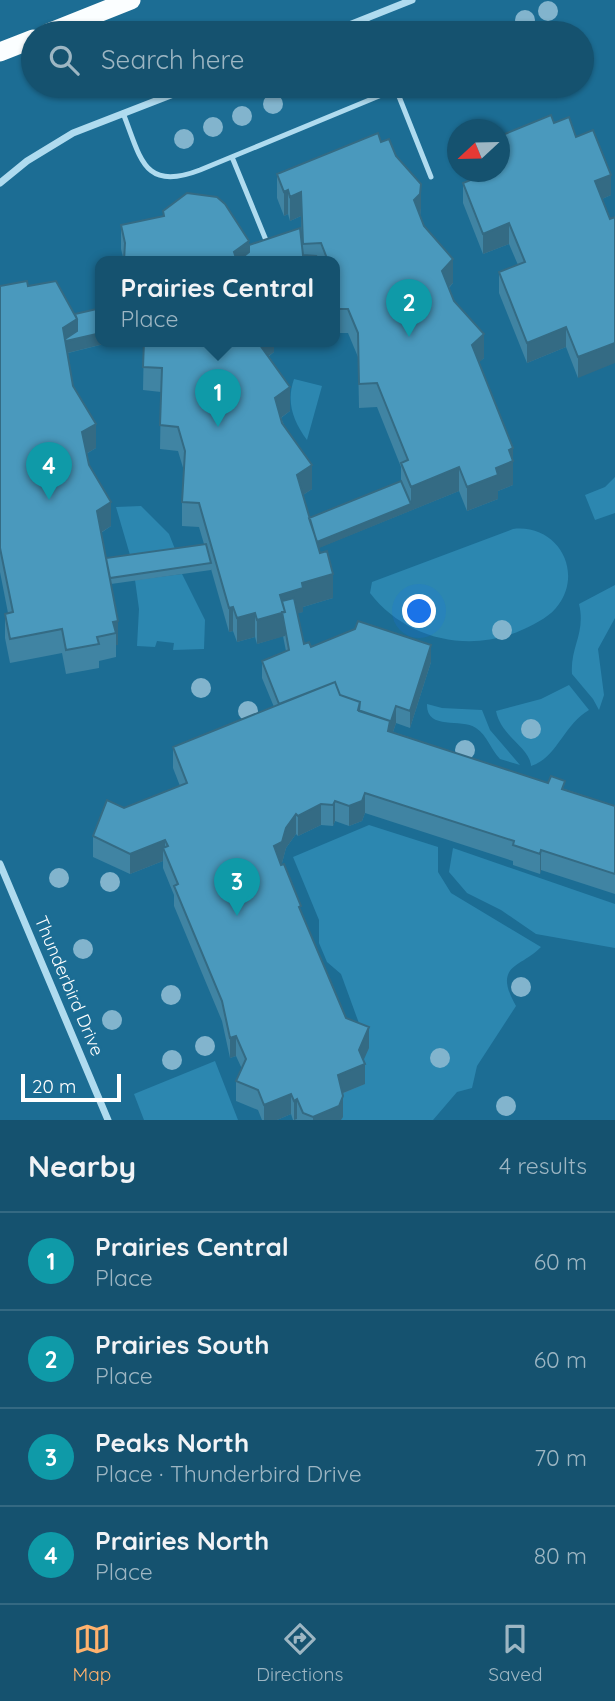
<!DOCTYPE html>
<html lang="en">
<head>
<meta charset="utf-8">
<style>
	body { margin:0; font-family:Quicksand,sans-serif; background:#1e5874; color:#f1f3f6 }
	.compass { position:absolute; left:447px; top:119px; width:63px; height:63px; border-radius:50%; background:#15526f; box-shadow:0 2px 5px #0004; rotate:248deg }
	.scale { position:absolute; left:21px; bottom:18px; width:100px; box-sizing:border-box; padding-left:7px; border:4px solid #fff; border-top:0; font-size:19px; line-height:24px; white-space:nowrap; color:#fff; -webkit-text-stroke:5px #1c6d94; paint-order:stroke }
	.you { position:absolute; left:420px; top:612px; width:24px; height:24px; margin:-18px; border:5px solid #fff; border-radius:50%; background:#1a73e8; box-shadow:0 0 0 10px #1a73e833 }
	.badge { display:grid; place-items:center; width:46px; height:46px; border-radius:50%; background:#ffb26d; color:#fff; font-size:23px; font-weight:700 }
	.pin { position:absolute; translate:-50% -58px; filter:drop-shadow(0 2px 4px #0008) }
	.pin::after { content:''; position:absolute; top:37px; width:24px; height:21px; background:inherit; clip-path:polygon(0 0,100% 0,50% 100%) }
	.popup { position:absolute; left:95px; top:256px; width:245px; height:91px; box-sizing:border-box; display:grid; place-content:center; border-radius:14px; background:#15526f; filter:drop-shadow(0 2px 5px #0005); font-size:23px; white-space:nowrap; color:#9db6c3 }
	.popup b { font-size:26px; color:#f1f3f6 }
	.popup::after { content:''; position:absolute; left:50%; top:100%; margin-left:-14px; border:14px solid transparent; border-top-color:#15526f }
	.list { margin:0; padding:0; list-style:none }
	h2 { display:flex; justify-content:space-between; align-items:center; height:91px; margin:0; padding:0 28px; font-size:30px }
	h2 small { font-size:23px; font-weight:400; color:#9db6c3 }
	.list li { display:grid; grid-template-columns:46px 1fr auto; gap:21px; align-items:center; box-sizing:border-box; height:98px; padding:0 28px; border-top:2px solid #346982 }
	.list b { display:block; font-size:26px; white-space:nowrap }
	.list p { margin:0; font-size:23px; white-space:nowrap; color:#9db6c3 }
	.list em { font-size:23px; font-style:normal; color:#9db6c3 }
	.icon { flex:none; width:38px; height:38px; fill:none; stroke:currentColor; stroke-width:2; stroke-linecap:round; stroke-linejoin:round }
	.map { position:relative; flex:none; width:615px; height:1120px; overflow:hidden }
	.search { position:absolute; background:#15526f; box-shadow:0 2px 5px #0004; left:21px; right:21px; top:21px; height:77px; display:flex; align-items:center; gap:18px; box-sizing:border-box; padding:0 24px; border-radius:38px; color:#9db6c3; font-size:26px }
	.sheet { height:483px; background:#15526f }
	nav { display:flex; justify-content:space-around; align-items:center; box-sizing:border-box; height:98px; border-top:2px solid #346982; background:#15526f; font-size:19px; color:#9db6c3 }
	nav a { display:grid; justify-items:center; gap:4px }
	nav .on { color:#ffb26d }
	.map>svg:first-child { display:block }
	.green { fill:#2c87b0 }
	.lines { fill:none; stroke-linecap:round; stroke-linejoin:round }
	.service { stroke:#afdbef; stroke-width:5 }
	.minor { stroke:#afdbef; stroke-width:7 }
	.trunk { stroke:#fbfeff; stroke-width:19 }
	.tree { fill:#82b4cd }
	.wall { fill:#4084a3 }
	.shaded-wall { fill:#346b84 }
	.building { fill:#4a99bd; stroke:#346b84; stroke-width:2 }
	.labels { text-anchor:middle; stroke-width:5; stroke-linejoin:round; paint-order:stroke }
	.street-label { font-size:18px; fill:#fff; stroke:#1c6d94 }
</style>
</head>
<body>
<div class="map">
<svg width="615" height="1120" viewBox="0 0 615 1120">
	<rect width="100%" height="100%" fill="#1c6d94"/>
	<path class="green" d="M 294,379 L 322,386 L 307,440 C 293,421 286,402 294,379 Z
		M 615,477 L 615,513 L 595,520 L 585,495 L 605,487 Z
		M 141,506 L 169,534 L 175,549 L 130,555 L 116,507 Z
		M 513,529 C 557,524 583,570 559,604 C 551,616 537,623 524,629 C 471,654 406,640 370,593 L 372,582 Z
		M 182,574 L 205,620 L 204,649 L 173,650 L 174,643 L 157,641 L 155,647 L 137,646 L 139,609 L 135,580 Z
		M 615,585 L 615,618 L 598,649 L 604,695 L 599,710 L 593,699 L 572,674 C 570,647 586,633 579,604 Z
		M 569,685 L 589,710 C 564,724 557,758 531,766 C 530,747 501,737 496,711 L 541,699 Z
		M 427,704 L 442,708 L 482,710 L 490,730 L 520,765 L 500,759 C 491,750 487,735 476,728 C 461,718 426,731 427,704 Z
		M 369,825 L 438,847 L 438,872 L 451,893 L 541,947 C 521,968 492,964 516,1006 L 477,1066 L 472,1088 L 457,1092 L 433,1120 L 341,1120 L 338,1095 L 359,1070 L 368,1048 L 341,974 L 327,962 L 319,943 L 319,920 L 293,857 Z
		M 453,848 L 615,904 L 615,948 L 536,934 L 501,910 L 467,893 L 449,872 Z
		M 215,1061 L 238,1120 L 144,1120 L 134,1094 Z"/>
	<g class="lines">
		<path class="service" d="M 366,19 L 372,33
			M 396,89 L 431,177
			M 123,113 C 141,158 143,192 200,170 L 396,89
			M 232,157 L 268,245"/>
		<path class="minor" d="M 329,33 L 412,0
			M 0,183 L 27,161 L 73,133 L 194,86
			M 0,864 L 108,1120"/>
		<path class="trunk" d="M 48,33 L 131,0
			M 0,52 L 33,39"/>
	</g>
	<g class="tree">
		<circle cx="548" cy="11" r="10"/>
		<circle cx="525" cy="20" r="10"/>
		<circle cx="273" cy="104" r="10"/>
		<circle cx="242" cy="116" r="10"/>
		<circle cx="213" cy="127" r="10"/>
		<circle cx="184" cy="139" r="10"/>
		<circle cx="502" cy="630" r="10"/>
		<circle cx="201" cy="688" r="10"/>
		<circle cx="248" cy="711" r="10"/>
		<circle cx="531" cy="729" r="10"/>
		<circle cx="465" cy="750" r="10"/>
		<circle cx="59" cy="878" r="10"/>
		<circle cx="110" cy="882" r="10"/>
		<circle cx="83" cy="949" r="10"/>
		<circle cx="521" cy="987" r="10"/>
		<circle cx="171" cy="995" r="10"/>
		<circle cx="112" cy="1020" r="10"/>
		<circle cx="205" cy="1046" r="10"/>
		<circle cx="440" cy="1058" r="10"/>
		<circle cx="172" cy="1060" r="10"/>
		<circle cx="506" cy="1106" r="10"/>
	</g>
	<path class="wall" d="M 554,123 L 576,137 L 611,195 L 602,199 L 610,219 L 578,378 L 566,347 L 527,363 L 499,293 L 499,272 L 518,265 L 509,244 L 483,254 L 463,203 L 463,183 L 471,180 L 471,172 L 500,172 Z
		M 381,142 L 396,156 L 421,208 L 420,217 L 424,226 L 453,283 L 449,288 L 454,301 L 484,358 L 479,362 L 513,448 L 513,485 L 498,491 L 498,499 L 467,511 L 459,491 L 318,548 L 333,598 L 303,607 L 303,612 L 297,613 L 304,644 L 311,647 L 431,662 L 410,728 L 396,723 L 393,732 L 615,806 L 615,894 L 541,870 L 540,874 L 513,865 L 513,861 L 365,813 L 362,821 L 349,826 L 335,821 L 333,826 L 321,825 L 298,836 L 296,834 L 286,848 L 282,863 L 281,863 L 346,1018 L 369,1048 L 363,1060 L 365,1084 L 342,1094 L 343,1117 L 341,1120 L 293,1120 L 291,1114 L 277,1120 L 262,1120 L 258,1110 L 236,1101 L 236,1081 L 242,1069 L 236,1056 L 230,1058 L 222,1021 L 174,906 L 174,895 L 163,868 L 163,861 L 130,874 L 93,857 L 93,836 L 124,808 L 180,786 L 173,768 L 173,747 L 274,707 L 262,678 L 262,661 L 286,651 L 283,636 L 257,644 L 255,637 L 237,642 L 233,631 L 229,632 L 211,569 L 211,570 L 111,584 L 118,645 L 116,645 L 116,657 L 99,661 L 99,668 L 66,674 L 62,653 L 10,663 L 5,638 L 5,614 L 8,613 L 0,572 L 0,286 L 28,286 L 75,314 L 101,341 L 116,341 L 68,353 L 73,386 L 96,448 L 86,454 L 89,465 L 111,526 L 101,533 L 106,558 L 204,544 L 199,527 L 182,526 L 182,502 L 184,471 L 178,451 L 160,449 L 161,392 L 143,390 L 144,341 L 274,341 L 274,352 L 268,357 L 290,411 L 281,418 L 312,489 L 303,495 L 309,518 L 401,481 L 401,467 L 377,407 L 359,408 L 358,357 L 348,333 L 335,333 L 335,261 L 124,261 L 121,249 L 121,225 L 163,216 L 163,211 L 249,245 L 302,248 L 301,216 L 290,221 L 288,214 L 284,216 L 277,198 L 277,174 Z"/>
	<path class="shaded-wall" d="M 611,175 L 611,195 L 595,202 L 595,181 Z
		M 421,184 L 421,208 L 420,218 L 414,200 Z
		M 288,190 L 288,214 L 284,216 L 284,192 Z
		M 301,192 L 301,216 L 290,221 L 290,197 Z
		M 509,223 L 509,244 L 483,254 L 483,234 Z
		M 249,241 L 249,261 L 234,261 L 234,252 Z
		M 317,256 L 317,261 L 302,261 Z
		M 453,259 L 453,283 L 442,294 L 442,271 Z
		M 77,319 L 101,333 L 101,341 L 116,341 L 59,355 L 63,328 Z
		M 566,327 L 566,347 L 527,363 L 527,343 Z
		M 484,334 L 484,358 L 472,369 L 472,345 Z
		M 259,341 L 274,341 L 274,352 L 259,363 Z
		M 615,343 L 615,363 L 578,378 L 578,357 Z
		M 290,387 L 290,411 L 275,422 L 275,398 Z
		M 96,424 L 96,448 L 82,456 L 82,432 Z
		M 513,448 L 513,485 L 498,491 L 498,499 L 467,511 L 467,487 L 496,468 L 509,450 Z
		M 312,465 L 312,489 L 297,499 L 297,475 Z
		M 459,467 L 459,491 L 312,551 L 312,544 L 411,504 L 411,487 Z
		M 111,502 L 111,526 L 97,535 L 97,511 Z
		M 333,574 L 333,598 L 303,607 L 303,612 L 285,617 L 285,636 L 257,644 L 257,620 L 280,595 L 302,583 Z
		M 233,607 L 233,631 L 229,632 L 229,608 Z
		M 255,613 L 255,637 L 237,642 L 237,618 Z
		M 118,621 L 118,645 L 116,645 L 116,633 L 113,622 Z
		M 431,645 L 431,662 L 410,728 L 410,711 Z
		M 396,706 L 396,723 L 390,741 L 388,731 Z
		M 365,793 L 365,813 L 362,821 L 349,826 L 349,806 Z
		M 335,801 L 335,821 L 333,826 L 333,805 Z
		M 321,804 L 321,825 L 298,836 L 298,816 Z
		M 296,814 L 296,834 L 286,848 L 282,863 L 274,866 L 274,846 Z
		M 165,840 L 165,853 L 163,848 L 163,861 L 130,874 L 130,854 Z
		M 541,850 L 541,870 L 540,874 L 540,854 Z
		M 369,1027 L 369,1048 L 361,1066 L 365,1064 L 365,1084 L 338,1095 L 338,1075 L 359,1050 Z
		M 236,1036 L 236,1056 L 230,1058 L 230,1038 Z
		M 291,1094 L 291,1114 L 277,1120 L 264,1120 L 264,1105 Z
		M 343,1096 L 343,1117 L 341,1120 L 313,1120 L 313,1117 Z
		M 297,1099 L 297,1119 L 294,1120 L 294,1101 Z"/>
	<path class="building" d="M 551,115 L 554,123 L 569,117 L 576,137 L 593,130 L 611,175 L 595,181 L 610,219 L 615,217 L 615,343 L 578,357 L 566,327 L 527,343 L 499,272 L 525,262 L 509,223 L 483,234 L 463,183 L 478,177 L 476,172 L 500,172 L 500,136 Z
		M 378,133 L 381,142 L 389,139 L 396,156 L 421,184 L 420,194 L 414,200 L 424,226 L 453,259 L 442,271 L 454,301 L 484,334 L 472,345 L 513,448 L 509,450 L 513,461 L 496,468 L 498,475 L 467,487 L 459,467 L 411,487 L 401,463 L 408,460 L 377,383 L 359,384 L 358,333 L 348,309 L 335,309 L 335,261 L 328,261 L 321,243 L 303,244 L 301,192 L 290,197 L 288,190 L 284,192 L 277,174 Z
		M 187,193 L 217,197 L 225,204 L 249,241 L 234,252 L 237,261 L 124,261 L 125,243 L 121,225 L 164,216 L 163,211 Z
		M 300,228 L 303,255 L 317,256 L 302,261 L 238,261 L 249,252 L 249,245 Z
		M 27,281 L 28,286 L 56,281 L 77,319 L 63,328 L 73,386 L 96,424 L 82,432 L 89,465 L 111,502 L 97,511 L 118,621 L 113,622 L 116,633 L 97,637 L 99,644 L 66,650 L 62,629 L 10,639 L 5,614 L 13,612 L 0,548 L 0,286 Z
		M 101,308 L 101,333 L 66,341 L 65,339 L 77,331 L 77,319 L 75,314 Z
		M 144,341 L 259,341 L 260,345 L 290,387 L 275,398 L 282,423 L 312,465 L 297,475 L 320,553 L 327,551 L 333,574 L 302,583 L 303,588 L 280,595 L 285,612 L 257,620 L 255,613 L 237,618 L 233,607 L 229,608 L 199,503 L 182,502 L 185,451 L 178,427 L 160,425 L 162,368 L 143,367 Z
		M 401,481 L 411,504 L 317,542 L 309,518 Z
		M 206,544 L 211,563 L 110,578 L 106,558 Z
		M 294,598 L 304,644 L 309,642 L 311,647 L 355,629 L 358,621 L 431,645 L 410,711 L 396,706 L 390,724 L 390,721 L 359,711 L 360,702 L 340,695 L 335,682 L 279,704 L 262,661 L 289,650 L 282,612 L 285,612 L 282,601 Z
		M 335,682 L 340,695 L 360,702 L 358,710 L 390,721 L 388,731 L 548,783 L 551,776 L 565,781 L 562,789 L 615,806 L 615,874 L 541,850 L 540,854 L 513,845 L 514,841 L 365,793 L 362,801 L 349,806 L 335,801 L 333,805 L 321,804 L 298,816 L 296,814 L 286,828 L 282,842 L 274,846 L 281,865 L 284,864 L 301,906 L 299,907 L 346,1018 L 369,1027 L 359,1050 L 365,1064 L 338,1075 L 343,1096 L 339,1106 L 313,1117 L 303,1113 L 297,1099 L 294,1101 L 291,1094 L 264,1105 L 258,1090 L 236,1081 L 246,1059 L 236,1036 L 230,1038 L 222,1001 L 174,886 L 178,884 L 163,848 L 168,846 L 165,840 L 130,854 L 93,836 L 107,800 L 124,808 L 187,783 L 173,747 Z"/>
	<g class="labels">
		<g class="street-label">
			<text transform="translate(69 986) rotate(67)" y="6">Thunderbird Drive</text>
		</g>
	</g>
</svg>
<svg class="compass" viewBox="-18 -18 36 36"><path d="M0-13l5 13h-10z" fill="#e53935"/><path d="M0 13l5-13h-10z" fill="#9db6c3"/></svg>
<div class="scale">20 m</div>
<div class="you"></div>
<div class="pin badge" style="left:218px;top:427px;background:#0f9aa8">1</div>
<div class="popup"><b>Prairies Central</b>Place</div>
<div class="pin badge" style="left:409px;top:337px;background:#0f9aa8">2</div>
<div class="pin badge" style="left:237px;top:916px;background:#0f9aa8">3</div>
<div class="pin badge" style="left:49px;top:500px;background:#0f9aa8">4</div>
<div class="search"><svg class="icon" aria-label="search" viewBox="0 0 24 24"><circle cx="10" cy="10" r="6"/><path d="M15 15l6 6"/></svg>Search here</div>
</div>
<section class="sheet">
<h2>Nearby<small>4 results</small></h2>
<ul class="list">
<li><span class="badge" style="background:#0f9aa8">1</span><div><b>Prairies Central</b><p>Place</p></div><em>60 m</em></li>
<li><span class="badge" style="background:#0f9aa8">2</span><div><b>Prairies South</b><p>Place</p></div><em>60 m</em></li>
<li><span class="badge" style="background:#0f9aa8">3</span><div><b>Peaks North</b><p>Place · Thunderbird Drive</p></div><em>70 m</em></li>
<li><span class="badge" style="background:#0f9aa8">4</span><div><b>Prairies North</b><p>Place</p></div><em>80 m</em></li>
</ul>
</section>
<nav>
<a class="on"><svg class="icon" aria-label="map" viewBox="0 0 24 24"><path d="M3 6l6-2 6 2 6-2v14l-6 2-6-2-6 2zM9 4v14M15 6v14"/></svg>Map</a>
<a><svg class="icon" aria-label="directions" viewBox="0 0 24 24"><path d="M12 3l9 9-9 9-9-9zM9 14v-3h6M13 9l2 2-2 2"/></svg>Directions</a>
<a><svg class="icon" aria-label="saved" viewBox="0 0 24 24"><path d="M7 4h10v16l-5-4-5 4z"/></svg>Saved</a>
</nav>
</body>
</html>
